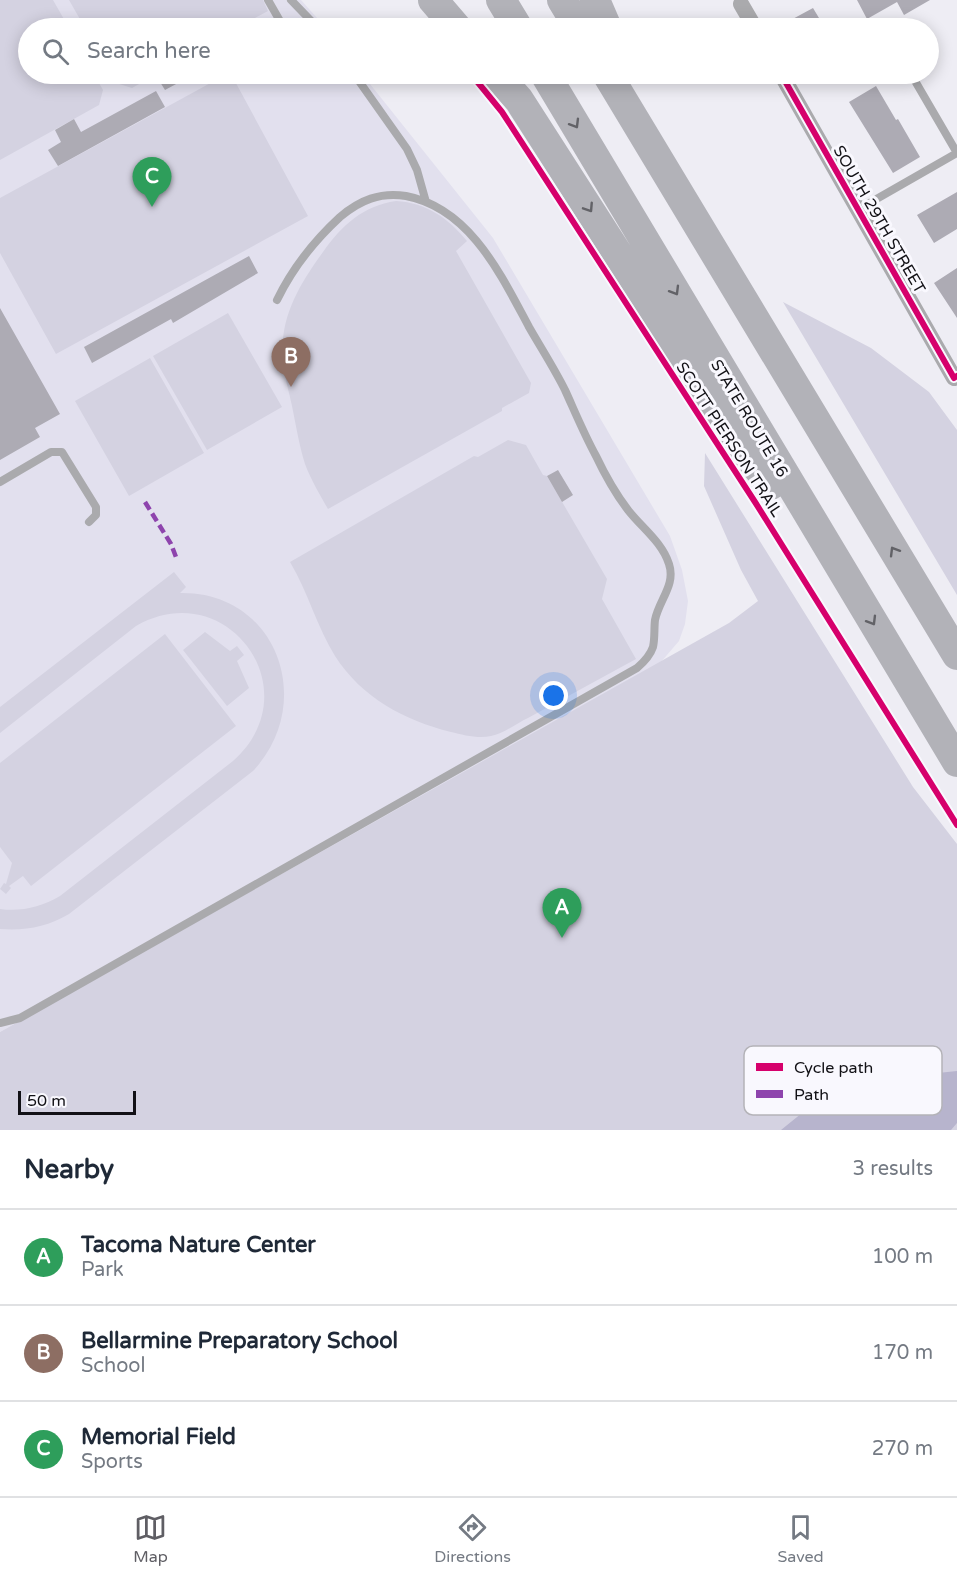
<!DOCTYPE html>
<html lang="en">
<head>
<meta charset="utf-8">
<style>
	body { margin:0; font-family:"Varela Round",sans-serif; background:#f2f2f3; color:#1f2937 }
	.scale { position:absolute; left:18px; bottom:15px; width:118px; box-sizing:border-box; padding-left:6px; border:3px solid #121116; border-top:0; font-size:16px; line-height:21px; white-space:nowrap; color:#121116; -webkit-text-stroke:4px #f9f8fe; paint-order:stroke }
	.you { position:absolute; left:554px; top:696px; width:21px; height:21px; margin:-15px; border:4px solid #fff; border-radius:50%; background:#1a73e8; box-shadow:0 0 0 9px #1a73e833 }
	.badge { display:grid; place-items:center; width:39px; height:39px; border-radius:50%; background:#5f5e64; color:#fff; font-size:20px; font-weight:700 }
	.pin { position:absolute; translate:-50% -50px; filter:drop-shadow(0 2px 3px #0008) }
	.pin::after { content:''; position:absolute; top:32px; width:21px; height:18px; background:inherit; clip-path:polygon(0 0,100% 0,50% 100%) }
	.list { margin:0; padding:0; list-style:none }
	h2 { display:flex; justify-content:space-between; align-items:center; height:78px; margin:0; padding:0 24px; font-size:26px }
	h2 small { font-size:20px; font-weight:400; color:#747a83 }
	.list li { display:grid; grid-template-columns:39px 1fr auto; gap:18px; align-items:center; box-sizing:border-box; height:96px; padding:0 24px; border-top:2px solid #e0e1e3 }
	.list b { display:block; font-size:22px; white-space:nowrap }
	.list p { margin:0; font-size:20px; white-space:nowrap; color:#747a83 }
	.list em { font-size:20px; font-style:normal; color:#747a83 }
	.icon { flex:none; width:33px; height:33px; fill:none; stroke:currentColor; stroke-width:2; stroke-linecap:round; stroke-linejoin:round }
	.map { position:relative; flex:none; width:957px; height:1130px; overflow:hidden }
	.search { position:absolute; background:#fff; box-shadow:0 3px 15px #0003; left:18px; right:18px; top:18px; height:66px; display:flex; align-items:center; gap:15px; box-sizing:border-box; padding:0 21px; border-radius:33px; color:#747a83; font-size:22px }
	.sheet { height:366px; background:#fff }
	nav { display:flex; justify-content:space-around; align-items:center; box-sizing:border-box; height:84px; border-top:2px solid #e0e1e3; background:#fff; font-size:16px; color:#747a83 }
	nav a { display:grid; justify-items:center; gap:3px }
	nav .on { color:#5f5e64 }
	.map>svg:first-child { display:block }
	.built { fill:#e2e0ee }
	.green { fill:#d4d2e1 }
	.water { fill:#b7b4cd }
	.building { fill:#adabb4 }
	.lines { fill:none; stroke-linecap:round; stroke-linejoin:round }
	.lane { stroke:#aaaaad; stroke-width:8 }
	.street { stroke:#aaaaad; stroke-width:16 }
	.highway { stroke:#b2b2b8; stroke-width:30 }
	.quiet { stroke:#8e44ad; stroke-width:4.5; stroke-dasharray:9 4.5; stroke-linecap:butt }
	.cycleway-casing { stroke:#f9f8fe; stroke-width:10 }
	.cycleway { stroke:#d6006c; stroke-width:6 }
	.oneway { stroke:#626267 }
	.labels { text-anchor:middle; stroke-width:6; stroke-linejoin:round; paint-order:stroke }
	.street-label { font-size:16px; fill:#121116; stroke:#f9f8fe }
	.key { fill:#f9f8fe; stroke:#b4b3b8; stroke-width:1.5 }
	.key-label { font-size:16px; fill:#121116 }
</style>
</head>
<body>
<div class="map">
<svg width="957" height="1130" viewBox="0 0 957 1130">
	<rect width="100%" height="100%" fill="#eeedf4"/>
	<path class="built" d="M 0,0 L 301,0 L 326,28 L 28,28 L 28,74 L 362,74 L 493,238 L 670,536 L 682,570 L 688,601 L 685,624 L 679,641 L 661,662 L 0,1032 Z"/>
	<path class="green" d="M 0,0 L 53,0 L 69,28 L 28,28 L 28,74 L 94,74 L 103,90 L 99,105 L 0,160 Z
		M 69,0 L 263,0 L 268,11 L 236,28 L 85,28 Z
		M 110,74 L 157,74 L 132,88 L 116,83 Z
		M 227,74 L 231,74 L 308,216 L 56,354 L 0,253 L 0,198 Z
		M 396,201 C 427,203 448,218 467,241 L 456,251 L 531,383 L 529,393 L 502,408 L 502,411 L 328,509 C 320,495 311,480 305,464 C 299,445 296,425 292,406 C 289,391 284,376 283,361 C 279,318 299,285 323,252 C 342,225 363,206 396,201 Z
		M 783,302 L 871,348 L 929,392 L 957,430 L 957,595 Z
		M 228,313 L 282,407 L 207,450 L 153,356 Z
		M 150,358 L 204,453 L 129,496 L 75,401 Z
		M 508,440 L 526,445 L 543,475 L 547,476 L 607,579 L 602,599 L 636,659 C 600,679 564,698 528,718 C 517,723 503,734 491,736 C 479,739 463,735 451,732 C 404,720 362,698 335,656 C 317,627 308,592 290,562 L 474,456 L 478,457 Z
		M 705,453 L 913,787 L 957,844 L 957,1130 L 0,1130 L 0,1032 L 729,623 L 758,601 L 741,570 L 704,486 Z
		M 174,572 L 186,587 L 180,593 C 277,591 317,703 253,771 L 69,914 C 47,927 25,931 0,929 L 0,909 C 21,912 41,907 60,896 L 233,761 C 312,691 227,574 136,626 L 0,733 L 0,707 Z
		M 205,632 L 230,651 L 237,646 L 244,655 L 237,661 L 249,688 L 227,706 L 183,650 Z
		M 165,634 L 236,726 L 31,886 L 23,876 L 9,886 L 11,888 L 6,894 L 0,889 L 4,883 L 6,884 L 12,863 L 0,847 L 0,763 Z"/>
	<path class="water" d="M 912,1067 L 938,1073 L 957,1071 L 957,1123 L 951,1130 L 781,1130 L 802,1113 L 896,1077 Z"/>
	<path class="building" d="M 857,0 L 930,0 L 904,15 L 897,2 L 867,19 Z
		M 813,8 L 825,28 L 776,28 Z
		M 155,74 L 173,74 L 178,83 L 165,90 Z
		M 876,86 L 896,120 L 898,119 L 920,157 L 893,173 L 849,102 Z
		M 156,91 L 165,107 L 58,166 L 48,150 L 61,142 L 55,130 L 74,119 L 81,132 Z
		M 957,192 L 957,229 L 934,243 L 917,215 Z
		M 249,256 L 258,273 L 173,323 L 171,319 L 92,363 L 84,347 Z
		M 957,268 L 957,318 L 934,283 Z
		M 0,308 L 60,414 L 35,428 L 40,437 L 0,460 Z
		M 558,470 L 573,495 L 562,502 L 547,476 Z"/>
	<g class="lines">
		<path class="lane" d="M 268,0 L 284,28
			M 291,0 L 318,28
			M 354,74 L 407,149 L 417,170 L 426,202
			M 911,74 L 957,153
			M 859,209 L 957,153
			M 0,482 L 51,452 L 62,452 L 96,507 L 96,515 L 89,522
			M 0,1023 L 20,1018 L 637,668 C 644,662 650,656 653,647 C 655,638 654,628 655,620 C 659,600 676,585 669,564 C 662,542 642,528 628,510 C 615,493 605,475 596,456 C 584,434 575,412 565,390 C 554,368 541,348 529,327 C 501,275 470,208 406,196 C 380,192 360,200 340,217 C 314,241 293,267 277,300"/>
		<path class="street" d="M 741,4 L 755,28
			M 781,74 L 954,378 L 957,376"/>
		<path class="highway" d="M 433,0 L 457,28
			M 501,0 L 518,28
			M 562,0 L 579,28
			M 595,0 L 607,28
			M 496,74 L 519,100 L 743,449 L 771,485
			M 545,74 L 957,762
			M 607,74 L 957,655"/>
		<path class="quiet" d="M 145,502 L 171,544 L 176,557"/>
		<defs>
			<path id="cycleway" d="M 471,74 L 502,112 L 755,502 L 957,825
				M 781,74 L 954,378 L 957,376"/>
		</defs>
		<use href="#cycleway" class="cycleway-casing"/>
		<use href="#cycleway" class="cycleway"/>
	</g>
	<defs><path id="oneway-chevron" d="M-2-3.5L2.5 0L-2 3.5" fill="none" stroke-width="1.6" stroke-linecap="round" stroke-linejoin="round" transform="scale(1.5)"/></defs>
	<g class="oneway">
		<use href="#oneway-chevron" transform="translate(575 124) rotate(59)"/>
		<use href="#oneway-chevron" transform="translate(589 208) rotate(57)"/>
		<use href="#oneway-chevron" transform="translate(675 291) rotate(59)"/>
		<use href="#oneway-chevron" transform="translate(894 551) rotate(-121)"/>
		<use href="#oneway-chevron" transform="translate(872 621) rotate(59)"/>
	</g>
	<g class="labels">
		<g class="street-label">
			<text transform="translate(880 219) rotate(60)" y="6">SOUTH 29TH STREET</text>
			<text transform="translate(750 418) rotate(59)" y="6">STATE ROUTE 16</text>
			<text transform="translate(730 439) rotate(57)" y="6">SCOTT PIERSON TRAIL</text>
		</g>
	</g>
	<rect x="744" y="1046" width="198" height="69" rx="9" class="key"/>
	<rect x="756" y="1063" width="27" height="8" fill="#d6006c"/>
	<rect x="756" y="1090" width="27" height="8" fill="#8e44ad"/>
	<g class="key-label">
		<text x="794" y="1073">Cycle path</text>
		<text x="794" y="1100">Path</text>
	</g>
</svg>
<div class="scale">50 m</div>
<div class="you"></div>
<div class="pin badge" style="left:562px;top:938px;background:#2e9e5b">A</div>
<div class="pin badge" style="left:291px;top:387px;background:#8d6e63">B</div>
<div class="pin badge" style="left:152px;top:207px;background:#2e9e5b">C</div>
<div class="search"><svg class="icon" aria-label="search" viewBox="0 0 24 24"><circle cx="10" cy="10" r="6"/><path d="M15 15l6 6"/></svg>Search here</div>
</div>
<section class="sheet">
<h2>Nearby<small>3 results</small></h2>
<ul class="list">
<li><span class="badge" style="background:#2e9e5b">A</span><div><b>Tacoma Nature Center</b><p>Park</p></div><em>100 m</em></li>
<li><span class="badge" style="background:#8d6e63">B</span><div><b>Bellarmine Preparatory School</b><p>School</p></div><em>170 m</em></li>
<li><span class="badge" style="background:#2e9e5b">C</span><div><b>Memorial Field</b><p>Sports</p></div><em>270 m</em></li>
</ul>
</section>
<nav>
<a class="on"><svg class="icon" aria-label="map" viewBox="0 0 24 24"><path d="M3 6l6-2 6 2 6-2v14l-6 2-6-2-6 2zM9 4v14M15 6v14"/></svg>Map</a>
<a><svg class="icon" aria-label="directions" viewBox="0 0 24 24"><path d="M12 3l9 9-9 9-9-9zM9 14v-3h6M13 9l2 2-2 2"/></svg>Directions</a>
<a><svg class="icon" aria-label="saved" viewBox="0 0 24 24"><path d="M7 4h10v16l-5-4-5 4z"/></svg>Saved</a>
</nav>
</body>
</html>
